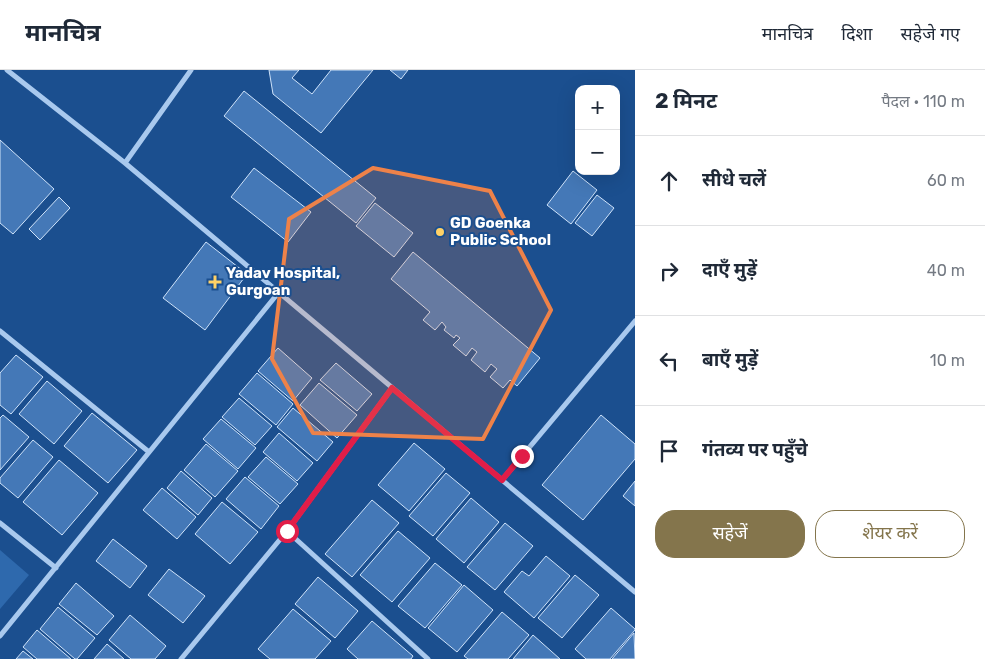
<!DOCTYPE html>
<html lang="hi">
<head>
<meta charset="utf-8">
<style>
	body { margin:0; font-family:Rubik,"Noto Sans Devanagari",sans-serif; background:#f6f6f7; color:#1f2937 }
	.controls { position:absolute; right:15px; top:15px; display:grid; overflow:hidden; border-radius:10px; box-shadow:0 5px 20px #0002 }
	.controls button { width:45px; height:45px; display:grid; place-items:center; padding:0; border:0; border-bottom:1px solid #e0e1e3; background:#fff; color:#1f2937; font:25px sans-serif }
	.stop { position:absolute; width:15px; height:15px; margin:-11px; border:4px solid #e11d48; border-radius:50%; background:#fff }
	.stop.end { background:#e11d48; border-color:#fff; box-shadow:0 1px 5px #0008 }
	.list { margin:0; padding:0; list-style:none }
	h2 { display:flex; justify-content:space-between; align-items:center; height:65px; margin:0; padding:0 20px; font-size:21px }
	h2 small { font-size:16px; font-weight:400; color:#747a83 }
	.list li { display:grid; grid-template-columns:32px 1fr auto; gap:15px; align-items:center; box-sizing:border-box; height:90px; padding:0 20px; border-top:1px solid #e0e1e3 }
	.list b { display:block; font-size:19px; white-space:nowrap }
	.list em { font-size:16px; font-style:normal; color:#747a83 }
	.actions { display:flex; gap:10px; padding:15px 20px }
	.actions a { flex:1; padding:11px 0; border:1px solid #84754c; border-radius:20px; text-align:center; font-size:18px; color:#84754c }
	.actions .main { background:#84754c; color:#fff }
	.icon { flex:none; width:28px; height:28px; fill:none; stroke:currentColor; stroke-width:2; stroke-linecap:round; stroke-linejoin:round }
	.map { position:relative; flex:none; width:635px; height:589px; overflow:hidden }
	header { display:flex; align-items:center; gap:30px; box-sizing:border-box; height:70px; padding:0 25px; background:#fff; border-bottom:1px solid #e0e1e3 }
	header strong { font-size:24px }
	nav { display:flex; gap:28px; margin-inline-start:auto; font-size:18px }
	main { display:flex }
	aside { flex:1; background:#fff }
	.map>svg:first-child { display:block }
	.green { fill:#2e69ad }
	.building { fill:#4478b7; stroke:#cfe3fa }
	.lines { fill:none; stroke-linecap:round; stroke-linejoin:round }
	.street { stroke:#a9c9ee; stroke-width:5 }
	.route { stroke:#e11d48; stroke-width:6 }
	.marked { fill:#ee8249; fill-opacity:0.2; stroke:#ee8249; stroke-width:4; stroke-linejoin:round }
	.poi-dot { fill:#ffd166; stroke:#1b4f8f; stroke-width:2 }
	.labels { text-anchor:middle; stroke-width:4; stroke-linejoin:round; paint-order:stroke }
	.poi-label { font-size:15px; font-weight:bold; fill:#fff; stroke:#1b4f8f; text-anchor:start }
</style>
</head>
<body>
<header>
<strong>मानचित्र</strong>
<nav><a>मानचित्र</a><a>दिशा</a><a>सहेजे गए</a></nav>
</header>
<main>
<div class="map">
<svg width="635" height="589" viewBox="0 0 635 589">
	<rect width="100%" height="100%" fill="#1b4f8f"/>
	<path class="green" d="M 0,480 L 29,505 L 0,539 Z"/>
	<path class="building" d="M 269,0 L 299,0 L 292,8 L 312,24 L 331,0 L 373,0 L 321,63 L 273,24 Z
		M 390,0 L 408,0 L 401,9 Z
		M 244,21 L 376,128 L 356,153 L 224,46 Z
		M 0,70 L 54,119 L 13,164 L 0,153 Z
		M 254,98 L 311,142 L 288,172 L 231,127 Z
		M 573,101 L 597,120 L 571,154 L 547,135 Z
		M 597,125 L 614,138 L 592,166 L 575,153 Z
		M 59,127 L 70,138 L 40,170 L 29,159 Z
		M 375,133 L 413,163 L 394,187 L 356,156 Z
		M 206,172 L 247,204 L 205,260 L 163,228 Z
		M 413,182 L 540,288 L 517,316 L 510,310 L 503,318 L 490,307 L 497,299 L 491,294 L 485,302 L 471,290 L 477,282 L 472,278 L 466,286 L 453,275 L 460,268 L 456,265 L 454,268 L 444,260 L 446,257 L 442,252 L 435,260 L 423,250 L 430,242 L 391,209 Z
		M 278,278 L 312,308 L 293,331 L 258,301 Z
		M 16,285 L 43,307 L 11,344 L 0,335 L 0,303 Z
		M 336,293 L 372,324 L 357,341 L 320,310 Z
		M 257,303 L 293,334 L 276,355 L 239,324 Z
		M 47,311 L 82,341 L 54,374 L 19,344 Z
		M 319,313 L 357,345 L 337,368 L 300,335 Z
		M 239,328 L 272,356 L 255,375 L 222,347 Z
		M 293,338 L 333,372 L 317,391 L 277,357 Z
		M 92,343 L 137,380 L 108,413 L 64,376 Z
		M 3,345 L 29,367 L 0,400 L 0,348 Z
		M 601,345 L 635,374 L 635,389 L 583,450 L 542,415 Z
		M 221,349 L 256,378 L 238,399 L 203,369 Z
		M 279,363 L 313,393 L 297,411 L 263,382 Z
		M 33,370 L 53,387 L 18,428 L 0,413 L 0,408 Z
		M 414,373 L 445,399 L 409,441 L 378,415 Z
		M 206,374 L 238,401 L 215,427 L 184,400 Z
		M 266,387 L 298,414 L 280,434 L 248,407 Z
		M 59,390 L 98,423 L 62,465 L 23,432 Z
		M 181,401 L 212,428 L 198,445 L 167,418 Z
		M 446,403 L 470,423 L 433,466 L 409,446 Z
		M 245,407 L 279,436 L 261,459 L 226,429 Z
		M 635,411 L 635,436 L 623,426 Z
		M 162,418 L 196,447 L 177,469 L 143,440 Z
		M 471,428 L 499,452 L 464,493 L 436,469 Z
		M 372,430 L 399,453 L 352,507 L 325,484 Z
		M 222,432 L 258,462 L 230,494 L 195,464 Z
		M 505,453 L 533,476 L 495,520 L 467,497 Z
		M 398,461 L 430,488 L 392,532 L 360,505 Z
		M 113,469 L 147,496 L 130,518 L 96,491 Z
		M 546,486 L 570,506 L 534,548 L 504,522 L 522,501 L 529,506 Z
		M 435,493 L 462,515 L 425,558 L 398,536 Z
		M 169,499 L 205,526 L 183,553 L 148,525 Z
		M 575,505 L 599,525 L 562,568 L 538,548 Z
		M 318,507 L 358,541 L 335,568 L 295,534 Z
		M 76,513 L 114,546 L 97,565 L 59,534 Z
		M 464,515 L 493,540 L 457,582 L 428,558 Z
		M 58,537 L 95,568 L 77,589 L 75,589 L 40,559 Z
		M 611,538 L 635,559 L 635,560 L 610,589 L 586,589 L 575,579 Z
		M 293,539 L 331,571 L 315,589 L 270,589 L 258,579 Z
		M 502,542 L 529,565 L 508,589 L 468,589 L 464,586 Z
		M 130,545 L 166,576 L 155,589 L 131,589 L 109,570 Z
		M 372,551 L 413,586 L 411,589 L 358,589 L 347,579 Z
		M 37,560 L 71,589 L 37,589 L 23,577 Z
		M 634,563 L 635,589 L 612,589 Z
		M 533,565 L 560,589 L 513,589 Z
		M 107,574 L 124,589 L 94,589 Z
		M 23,581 L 33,589 L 16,589 Z"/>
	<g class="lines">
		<path class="street" d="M 7,0 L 125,93 L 635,522
			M 125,93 L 191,0
			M 0,261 L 149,382
			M 502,410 L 635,251
			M 0,453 L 56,498
			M 287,461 L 428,589
			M 0,566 L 279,222
			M 181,589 L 287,461 L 392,318"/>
	</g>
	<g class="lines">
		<path class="route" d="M 287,461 L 392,318 L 502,410 L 522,386"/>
	</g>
	<path class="marked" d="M 373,98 L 490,121 L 551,240 L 483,369 L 313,363 L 272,289 L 289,149 Z"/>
	<g class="poi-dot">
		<circle cx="440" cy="162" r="5"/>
		<path d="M212.5 204.5h5v5h5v5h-5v5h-5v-5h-5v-5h5z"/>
	</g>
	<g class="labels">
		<g class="poi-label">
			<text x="450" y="158">GD Goenka<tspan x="450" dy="17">Public School</tspan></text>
			<text x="226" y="208">Yadav Hospital,<tspan x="226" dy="17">Gurgoan</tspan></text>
		</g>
	</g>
</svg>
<div class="controls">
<button>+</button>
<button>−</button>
</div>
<div class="stop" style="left:287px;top:461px"></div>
<div class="stop end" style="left:522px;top:386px"></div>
</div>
<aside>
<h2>2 मिनट<small>पैदल · 110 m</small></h2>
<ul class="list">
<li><svg class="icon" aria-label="ahead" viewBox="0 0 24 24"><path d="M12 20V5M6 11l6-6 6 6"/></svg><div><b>सीधे चलें</b></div><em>60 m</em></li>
<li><svg class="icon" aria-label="right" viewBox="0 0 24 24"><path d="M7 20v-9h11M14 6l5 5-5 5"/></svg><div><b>दाएँ मुड़ें</b></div><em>40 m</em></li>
<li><svg class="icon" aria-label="left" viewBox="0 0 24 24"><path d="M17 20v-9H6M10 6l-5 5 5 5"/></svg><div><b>बाएँ मुड़ें</b></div><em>10 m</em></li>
<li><svg class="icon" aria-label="arrive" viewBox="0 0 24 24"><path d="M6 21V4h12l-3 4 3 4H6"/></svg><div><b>गंतव्य पर पहुँचे</b></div></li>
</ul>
<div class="actions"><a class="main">सहेजें</a><a>शेयर करें</a></div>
</aside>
</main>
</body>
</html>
